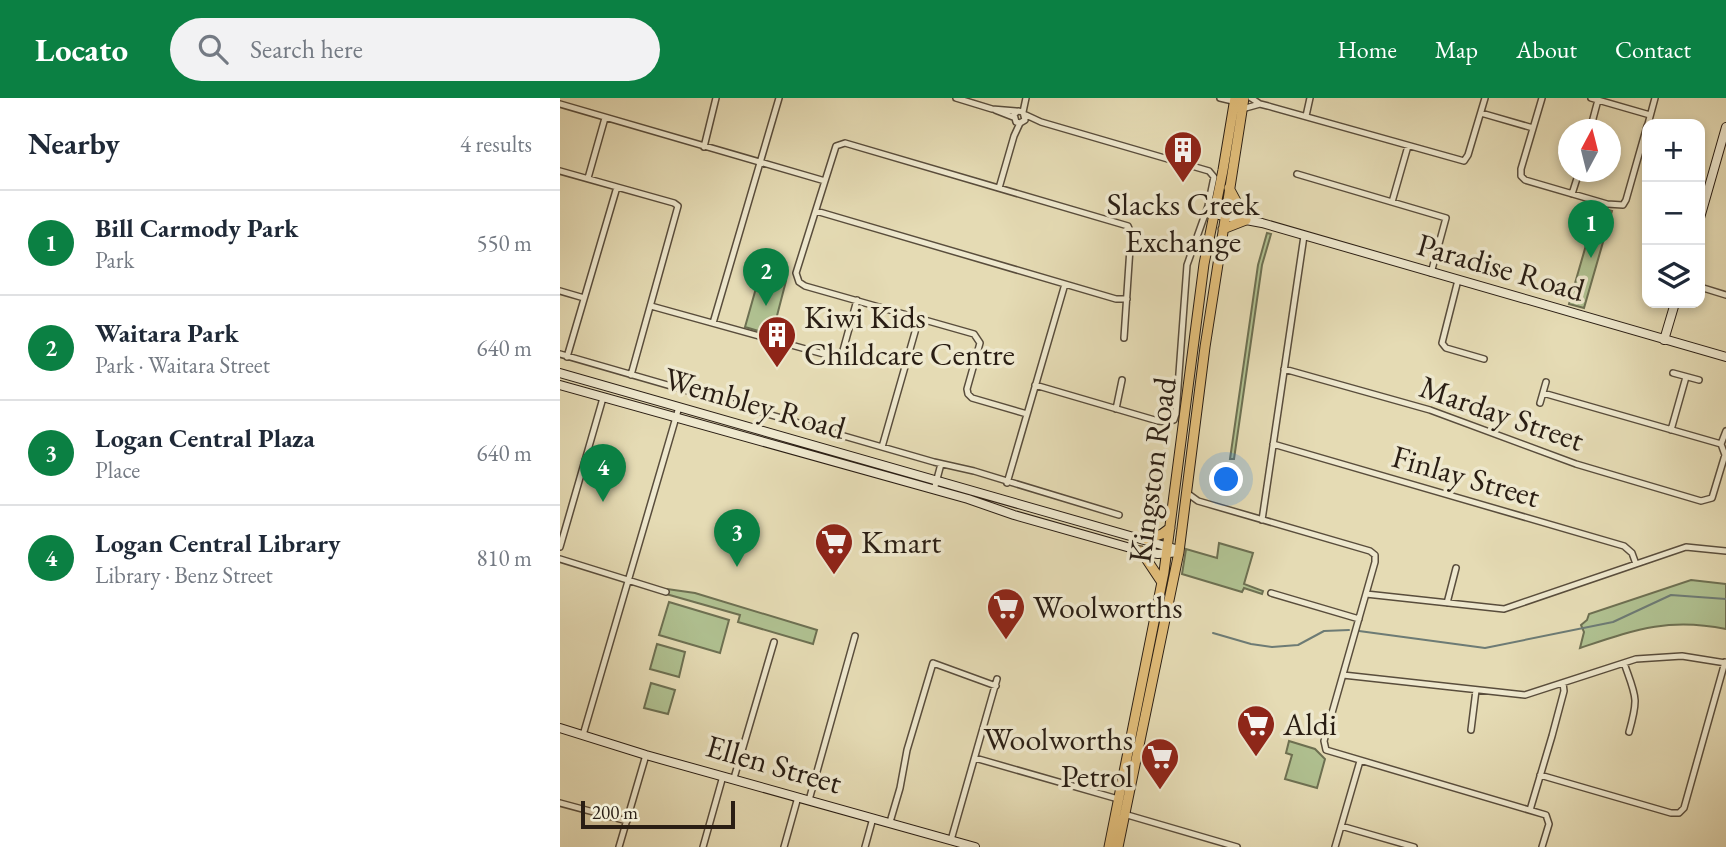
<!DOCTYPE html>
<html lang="en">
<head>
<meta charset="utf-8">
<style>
	body { margin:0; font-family:"EB Garamond",serif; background:#f2f2f3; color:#1f2937 }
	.controls { position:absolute; right:21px; top:21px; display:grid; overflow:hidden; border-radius:14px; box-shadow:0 4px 10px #0003 }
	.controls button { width:63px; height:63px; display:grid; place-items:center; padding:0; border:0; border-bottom:2px solid #e0e1e3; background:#fff; color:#1f2937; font:35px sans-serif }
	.compass { position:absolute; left:998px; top:21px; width:63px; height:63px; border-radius:50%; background:#fff; box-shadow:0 4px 10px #0003; rotate:7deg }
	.scale { position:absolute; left:21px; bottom:18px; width:154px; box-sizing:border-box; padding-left:7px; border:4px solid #2a1e14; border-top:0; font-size:19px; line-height:24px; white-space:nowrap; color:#2a1e14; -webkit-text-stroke:5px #eee8ce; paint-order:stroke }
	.you { position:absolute; left:667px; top:382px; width:24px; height:24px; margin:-18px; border:5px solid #fff; border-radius:50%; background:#1a73e8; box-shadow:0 0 0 10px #1a73e833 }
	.badge { display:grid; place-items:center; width:46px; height:46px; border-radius:50%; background:#0b8043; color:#fff; font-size:23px; font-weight:700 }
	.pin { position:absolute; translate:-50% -58px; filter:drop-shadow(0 2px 4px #0008) }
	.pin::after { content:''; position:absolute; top:37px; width:24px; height:21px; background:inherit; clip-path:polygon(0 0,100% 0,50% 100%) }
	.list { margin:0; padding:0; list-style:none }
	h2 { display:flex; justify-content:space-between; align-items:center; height:91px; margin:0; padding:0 28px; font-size:30px }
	h2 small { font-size:23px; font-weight:400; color:#747a83 }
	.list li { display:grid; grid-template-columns:46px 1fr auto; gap:21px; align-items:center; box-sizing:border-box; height:105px; padding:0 28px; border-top:2px solid #e0e1e3 }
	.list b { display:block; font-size:26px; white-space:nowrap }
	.list p { margin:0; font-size:23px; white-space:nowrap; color:#747a83 }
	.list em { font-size:23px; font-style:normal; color:#747a83 }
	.icon { flex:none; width:38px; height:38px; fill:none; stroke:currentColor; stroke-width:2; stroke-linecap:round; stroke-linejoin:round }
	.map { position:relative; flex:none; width:1166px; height:749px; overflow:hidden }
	header { display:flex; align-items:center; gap:42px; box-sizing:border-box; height:98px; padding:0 35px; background:#0b8043; color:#fff }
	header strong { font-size:33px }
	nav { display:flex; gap:38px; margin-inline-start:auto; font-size:24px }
	.search { width:490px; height:63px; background:#f2f2f3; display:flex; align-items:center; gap:18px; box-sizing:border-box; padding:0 24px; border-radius:38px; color:#747a83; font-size:26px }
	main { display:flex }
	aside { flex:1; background:#fff }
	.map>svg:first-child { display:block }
	.green { fill:#b0c191; stroke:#6d7052; stroke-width:2 }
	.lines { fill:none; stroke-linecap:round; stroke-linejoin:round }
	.stream { stroke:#6d7b75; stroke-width:2 }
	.street-casing { stroke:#594d3c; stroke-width:8 }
	.secondary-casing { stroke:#2a1e14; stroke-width:10 }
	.primary-casing { stroke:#2a1e14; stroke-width:11 }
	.street { stroke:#eee8ce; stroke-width:5 }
	.secondary { stroke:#eee8ce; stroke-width:8 }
	.primary { stroke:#e2be7a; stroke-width:9 }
	.labels { text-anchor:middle; stroke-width:7; stroke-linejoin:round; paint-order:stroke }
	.poi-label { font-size:32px; fill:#2a1e14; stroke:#eee8ce; text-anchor:start }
	.street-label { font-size:32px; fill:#2a1e14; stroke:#eee8ce }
</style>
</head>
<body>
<header>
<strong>Locato</strong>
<div class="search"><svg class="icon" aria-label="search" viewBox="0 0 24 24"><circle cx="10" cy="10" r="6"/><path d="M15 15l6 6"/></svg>Search here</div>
<nav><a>Home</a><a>Map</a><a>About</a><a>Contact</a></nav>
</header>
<main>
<aside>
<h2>Nearby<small>4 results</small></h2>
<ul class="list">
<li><span class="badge">1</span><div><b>Bill Carmody Park</b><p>Park</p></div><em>550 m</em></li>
<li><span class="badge">2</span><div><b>Waitara Park</b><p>Park · Waitara Street</p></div><em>640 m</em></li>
<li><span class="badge">3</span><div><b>Logan Central Plaza</b><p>Place</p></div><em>640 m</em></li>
<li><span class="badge">4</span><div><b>Logan Central Library</b><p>Library · Benz Street</p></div><em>810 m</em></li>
</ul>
</aside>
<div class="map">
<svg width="1166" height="749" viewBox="0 0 1166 749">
	<rect width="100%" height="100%" fill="#e5dbb4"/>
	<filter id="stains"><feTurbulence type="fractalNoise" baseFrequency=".00286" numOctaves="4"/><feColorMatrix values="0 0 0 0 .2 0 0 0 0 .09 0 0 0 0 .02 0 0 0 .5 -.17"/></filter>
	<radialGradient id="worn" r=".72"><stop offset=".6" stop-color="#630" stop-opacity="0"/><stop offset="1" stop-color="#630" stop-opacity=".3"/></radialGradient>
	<path class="green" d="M 1037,109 L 1052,113 L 1024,210 L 1009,206 Z
		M 707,135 L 711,136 L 702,167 L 674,361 L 670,361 L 698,167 Z
		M 200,176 L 226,183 L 212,237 L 185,229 Z
		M 659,445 L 693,455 L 684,486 L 703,493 L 702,496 L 684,490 L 682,494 L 622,476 L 626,451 L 657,460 Z
		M 1131,482 L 1166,486 L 1166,531 C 1108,519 1074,532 1020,550 L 1024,534 L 1021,527 L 1027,522 L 1029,516 Z
		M 107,491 L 135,495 L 257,532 L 253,546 L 178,524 L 180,517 L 106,496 Z
		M 109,504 L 169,522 L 160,555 L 99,537 Z
		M 97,546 L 125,554 L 119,579 L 90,571 Z
		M 91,585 L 115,592 L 108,616 L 84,610 Z
		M 729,643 L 755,651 L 765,661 L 757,690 L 725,681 L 732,657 L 726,655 Z"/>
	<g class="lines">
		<path class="stream" d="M 799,533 L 925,550 L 1053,524 L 1111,497 L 1166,501
			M 653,535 L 691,546 L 712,549 L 738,547 L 764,533 L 789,532"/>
		<defs>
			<path id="street" d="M 396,0 L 432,11 L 456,13
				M 660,0 L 677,4
				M 691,0 L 700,6
				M 982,0 L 961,71 L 961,78 L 965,82 L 1047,106 L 1063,107 L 1066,102 L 1087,28
				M 1031,0 L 1090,17
				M 0,6 L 265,83
				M 682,11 L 700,6 L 708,8 L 904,63 L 908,57 L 925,0
				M 435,12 L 453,19
				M 463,14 L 458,13 L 454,16 L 456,24 L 460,25 L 465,22 L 463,14 L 466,0
				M 921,15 L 973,30
				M 466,17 L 481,24 L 649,73 L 654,79 L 648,108 L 627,167 L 616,316 L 614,322 L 608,324 L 598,323 L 475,287
				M 746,18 L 750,0
				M 1088,26 L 1095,0
				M 1030,32 L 1038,2
				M 144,49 L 156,0
				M 0,73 L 114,105 L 118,108 L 71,277
				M 737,76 L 886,120 L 871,175
				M 28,80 L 45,20
				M 439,90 L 454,38 L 460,25
				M 1012,96 L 1019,74
				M 832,104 L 848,48
				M 256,113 L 556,201 L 567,201
				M 898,182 L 882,245 L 886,250 L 924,261
				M 1140,189 L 1166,197
				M 0,193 L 24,200
				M 91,208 L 278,260 L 282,256 L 297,202
				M 153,225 L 219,0
				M 0,256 L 374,364 L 414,373 L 559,417
				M 7,259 L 57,89
				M 724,271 L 870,312 L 1016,366 L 1141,403 L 1152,400 L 1165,357 L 1161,346 L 983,295
				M 1113,275 L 1139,282
				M 980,305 L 986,284
				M 556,311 L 562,282
				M 467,316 L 412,300 L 408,296 L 407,291 L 420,245 L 414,236 L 245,188 L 239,184 L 236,175 L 276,48 L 285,45 L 568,128 L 571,135 L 564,240
				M 1111,332 L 1126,279
				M 713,346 L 1064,448 L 1072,455 L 1076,466
				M 1161,346 L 1166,333
				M 322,349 L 359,220
				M 447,385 L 505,186
				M 374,392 L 381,366
				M 627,395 L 638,403 L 810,453 L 815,457 L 815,464 L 764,643 L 766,652 L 986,717 L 989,726 L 982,749
				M 702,422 L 744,138
				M 0,449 L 43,300
				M 0,461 L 106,494
				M 711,495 L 799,521
				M 806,496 L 944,511 L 1126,449 L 1166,453
				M 887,505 L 896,470
				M 1064,565 C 1076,599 1079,599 1069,634
				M 783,577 L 965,597 L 1076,561 L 1122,558 L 1166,565
				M 911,632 L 916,592
				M 23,637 L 119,309
				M 415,660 L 558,701
				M 980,677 L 1111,715 L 1119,715 L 1124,710 L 1165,564
				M 174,680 L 214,544
				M 249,702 L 295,538
				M 0,705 L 67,723
				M 970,712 L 992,638 L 1004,593 L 1003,585
				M 564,716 L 677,749
				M 330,724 L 340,690 L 347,652 L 373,565 L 436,588
				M 781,728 L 854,749
				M 391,742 L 437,581
				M 59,749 L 86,657
				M 143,749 L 163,678
				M 224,749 L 238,699
				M 305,749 L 313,720
				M 775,749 L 800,663"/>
			<path id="secondary" d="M 654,116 L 702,125 L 1166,259
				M 1140,120 L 1166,29
				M 1104,242 L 1115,205
				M 0,275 L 619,452
				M 0,287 L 408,401 L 454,417 L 581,453 L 598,456 L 619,454
				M 0,630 L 86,657 L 415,749"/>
			<path id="primary" d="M 669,90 L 683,116
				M 663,131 L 686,122
				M 586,441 L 602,436 L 610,430
				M 581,453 L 601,483
				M 549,749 L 604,474 L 644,166 L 663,72 L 675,0
				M 558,749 L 619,454 L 645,249 L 684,0"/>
		</defs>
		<use href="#street" class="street-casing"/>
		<use href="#secondary" class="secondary-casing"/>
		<use href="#primary" class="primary-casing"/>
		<use href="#street" class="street"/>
		<use href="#secondary" class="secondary"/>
		<use href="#primary" class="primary"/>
	</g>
	<defs>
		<symbol id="building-pin" viewBox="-11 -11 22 30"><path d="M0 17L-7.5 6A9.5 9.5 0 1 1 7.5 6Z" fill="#8f2418" stroke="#eee8ce"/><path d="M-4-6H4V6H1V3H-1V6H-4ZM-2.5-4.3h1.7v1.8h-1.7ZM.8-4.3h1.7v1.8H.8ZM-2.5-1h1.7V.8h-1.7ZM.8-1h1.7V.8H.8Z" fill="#fff"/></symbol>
		<symbol id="supermarket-pin" viewBox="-11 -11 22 30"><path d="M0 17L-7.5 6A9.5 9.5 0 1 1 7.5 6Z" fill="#8f2418" stroke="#eee8ce"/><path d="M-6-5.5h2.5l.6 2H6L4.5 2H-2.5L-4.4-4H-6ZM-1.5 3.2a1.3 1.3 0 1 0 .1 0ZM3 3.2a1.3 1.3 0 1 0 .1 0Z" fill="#fff"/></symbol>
	</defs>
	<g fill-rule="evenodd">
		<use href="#building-pin" x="601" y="30" width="44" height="60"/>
		<use href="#building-pin" x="195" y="215" width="44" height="60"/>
		<use href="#supermarket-pin" x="252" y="422" width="44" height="60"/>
		<use href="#supermarket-pin" x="424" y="487" width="44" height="60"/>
		<use href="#supermarket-pin" x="674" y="604" width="44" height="60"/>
		<use href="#supermarket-pin" x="578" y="637" width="44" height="60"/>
	</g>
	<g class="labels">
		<g class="poi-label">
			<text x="623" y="117" text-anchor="middle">Slacks Creek<tspan x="623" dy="37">Exchange</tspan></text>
			<text x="244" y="230">Kiwi Kids<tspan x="244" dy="37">Childcare Centre</tspan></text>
			<text x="301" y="455">Kmart</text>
			<text x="473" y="520">Woolworths</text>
			<text x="723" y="637">Aldi</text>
			<text x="573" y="652" text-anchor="end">Woolworths<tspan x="573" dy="37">Petrol</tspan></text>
		</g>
		<g class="street-label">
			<text transform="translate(941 169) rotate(16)" y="11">Paradise Road</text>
			<text transform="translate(195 305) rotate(16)" y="11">Wembley Road</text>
			<text transform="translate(942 315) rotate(19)" y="11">Marday Street</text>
			<text transform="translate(592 372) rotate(-82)" y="11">Kingston Road</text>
			<text transform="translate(906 378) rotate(16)" y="11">Finlay Street</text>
			<text transform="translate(214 666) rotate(16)" y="11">Ellen Street</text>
		</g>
	</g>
	<rect width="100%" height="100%" filter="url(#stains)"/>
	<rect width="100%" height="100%" fill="url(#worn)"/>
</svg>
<div class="controls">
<button>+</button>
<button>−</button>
<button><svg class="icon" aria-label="layers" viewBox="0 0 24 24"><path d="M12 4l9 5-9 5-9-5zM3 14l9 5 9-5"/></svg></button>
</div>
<svg class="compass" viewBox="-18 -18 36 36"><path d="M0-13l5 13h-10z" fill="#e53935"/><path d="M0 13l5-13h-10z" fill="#747a83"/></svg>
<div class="scale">200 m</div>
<div class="you"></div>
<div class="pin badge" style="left:1031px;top:160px">1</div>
<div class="pin badge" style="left:206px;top:208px">2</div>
<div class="pin badge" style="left:177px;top:469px">3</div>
<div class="pin badge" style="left:43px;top:404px">4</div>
</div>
</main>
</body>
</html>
